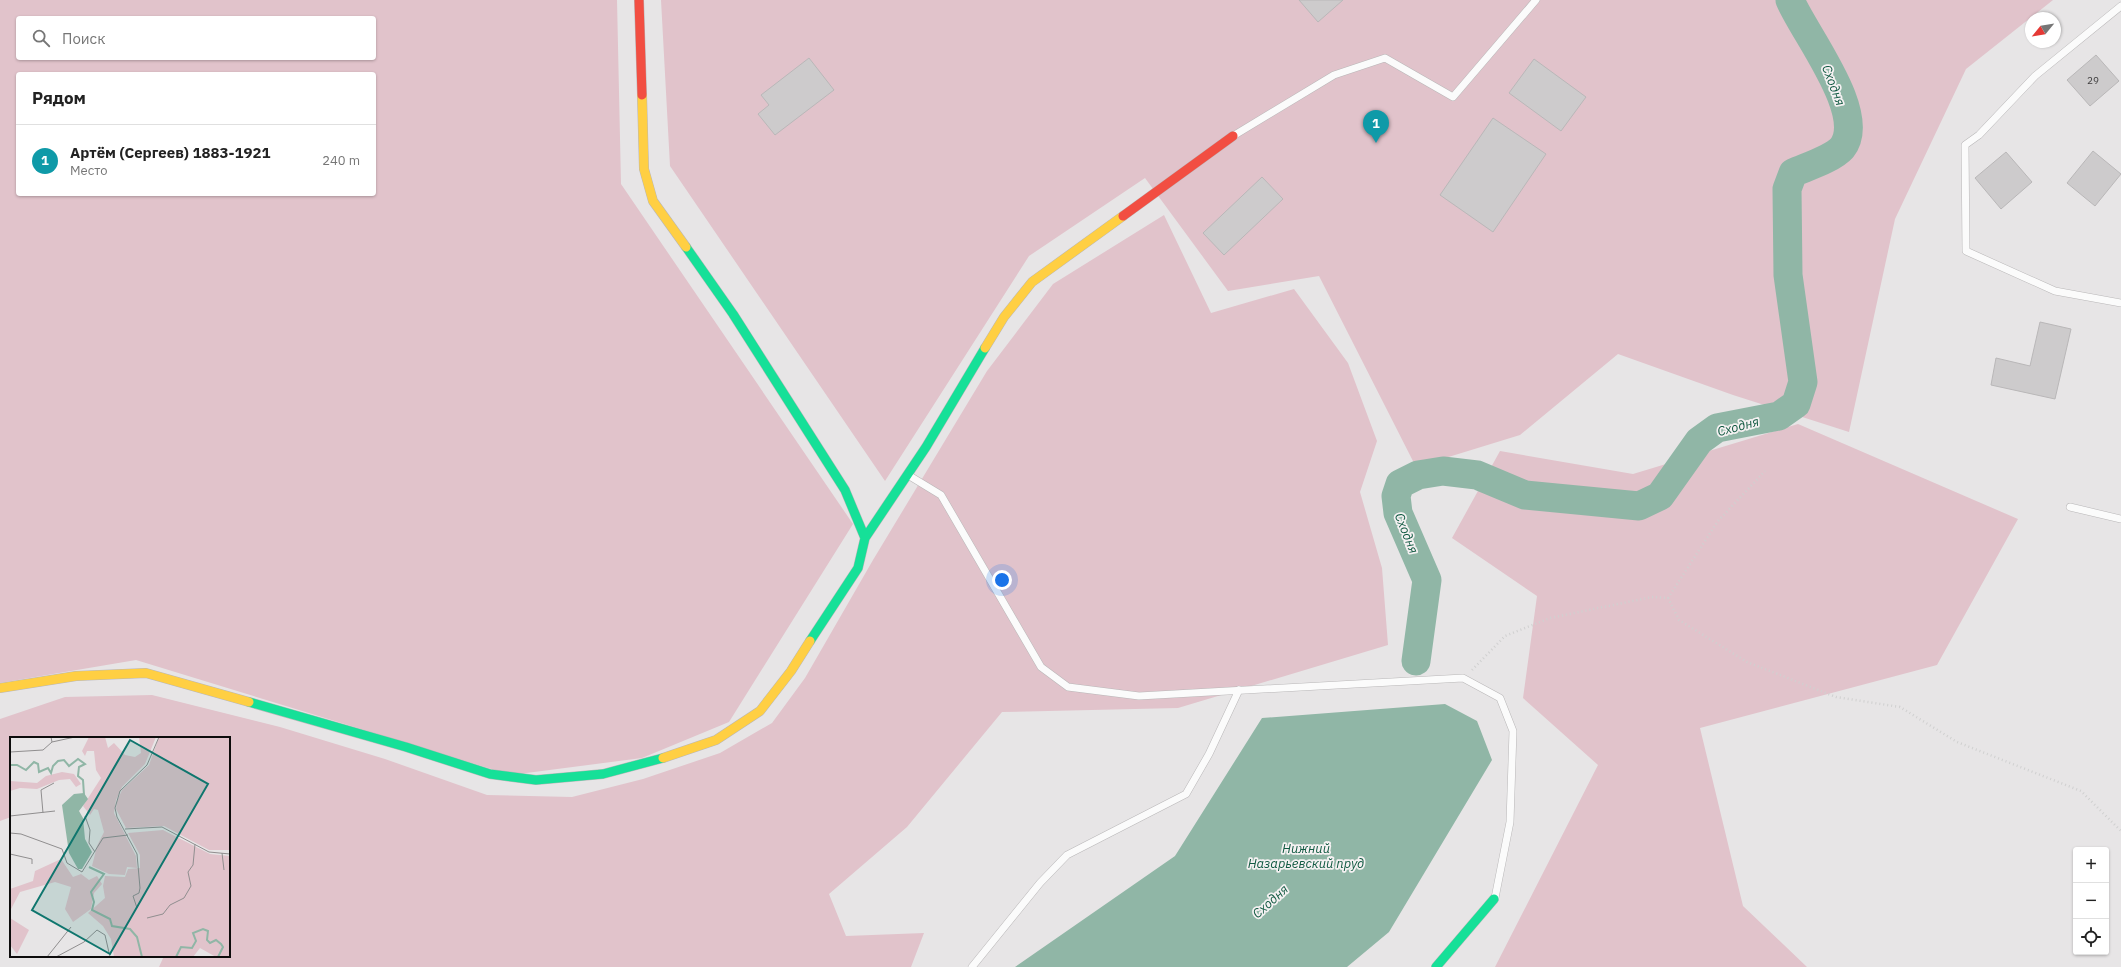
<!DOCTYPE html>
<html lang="ru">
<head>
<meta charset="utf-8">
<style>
	body { margin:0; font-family:"IBM Plex Sans",sans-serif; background:#f2f2f2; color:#222 }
	.controls { position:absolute; right:12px; bottom:12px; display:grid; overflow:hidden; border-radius:4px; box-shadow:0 1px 3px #0004 }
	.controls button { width:36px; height:36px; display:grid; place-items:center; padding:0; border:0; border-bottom:1px solid #e0e0e0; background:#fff; color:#222; font:20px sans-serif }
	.compass { position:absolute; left:2025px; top:12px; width:36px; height:36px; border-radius:50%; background:#fff; box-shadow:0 1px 3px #0004; rotate:240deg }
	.you { position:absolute; left:1002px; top:580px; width:14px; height:14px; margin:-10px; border:3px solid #fff; border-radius:50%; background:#1a73e8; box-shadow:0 0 0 6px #1a73e833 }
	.badge { display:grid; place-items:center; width:26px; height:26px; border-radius:50%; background:#595858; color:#fff; font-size:13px; font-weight:700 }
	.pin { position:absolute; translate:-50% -33px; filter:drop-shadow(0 1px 2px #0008) }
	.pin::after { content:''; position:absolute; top:21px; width:14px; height:12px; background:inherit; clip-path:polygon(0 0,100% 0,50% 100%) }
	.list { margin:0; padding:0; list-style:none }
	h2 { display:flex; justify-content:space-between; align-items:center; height:52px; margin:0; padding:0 16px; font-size:17px }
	h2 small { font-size:13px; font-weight:400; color:#767676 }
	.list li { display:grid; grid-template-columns:26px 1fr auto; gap:12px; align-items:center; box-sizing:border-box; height:72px; padding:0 16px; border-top:1px solid #e0e0e0 }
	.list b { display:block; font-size:15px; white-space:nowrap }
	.list p { margin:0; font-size:13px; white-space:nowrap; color:#767676 }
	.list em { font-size:13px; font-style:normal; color:#767676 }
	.icon { flex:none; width:22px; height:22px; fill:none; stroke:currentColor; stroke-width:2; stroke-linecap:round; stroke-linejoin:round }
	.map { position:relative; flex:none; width:2121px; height:967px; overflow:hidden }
	.search { position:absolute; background:#fff; box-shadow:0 1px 3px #0004; left:16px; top:16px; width:360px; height:44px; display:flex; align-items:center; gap:10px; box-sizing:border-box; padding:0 14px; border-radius:4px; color:#767676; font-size:15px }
	.panel { position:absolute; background:#fff; box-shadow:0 1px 3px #0004; left:16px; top:72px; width:360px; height:124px; border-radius:4px }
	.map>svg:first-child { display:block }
	.green { fill:#e1c3cb; fill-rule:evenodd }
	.water { fill:#90b6a6 }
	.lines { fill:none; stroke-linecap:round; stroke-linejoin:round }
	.river { stroke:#90b6a6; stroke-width:29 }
	.building { fill:#cdcbcc; stroke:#b9b7b8 }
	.lane-casing { stroke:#b9b7b8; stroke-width:8 }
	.fast-casing { stroke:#b9b7b8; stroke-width:10 }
	.slow-casing { stroke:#b9b7b8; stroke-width:10 }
	.jam-casing { stroke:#b9b7b8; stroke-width:10 }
	.path { stroke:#d0d0d0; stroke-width:2.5; stroke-dasharray:1 3; stroke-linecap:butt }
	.lane { stroke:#fbfbfb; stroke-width:7 }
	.fast { stroke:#16e098; stroke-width:9 }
	.slow { stroke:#ffcf43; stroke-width:9 }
	.jam { stroke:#f24e42; stroke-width:9 }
	.labels { text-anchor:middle; stroke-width:3.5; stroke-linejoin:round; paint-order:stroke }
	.number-label { font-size:10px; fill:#3e3d3d }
	.water-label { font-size:13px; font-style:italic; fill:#115a42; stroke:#f5f1f2 }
	.inset-river { fill:none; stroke:#90b6a6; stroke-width:2 }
	.inset-road { fill:none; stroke:#908e8f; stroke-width:1 }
	.view { fill:#0f766e; fill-opacity:0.15; stroke:#0f766e; stroke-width:2 }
	.inset-edge { fill:none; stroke:#0d0c0c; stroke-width:2 }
</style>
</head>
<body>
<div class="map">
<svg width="2121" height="967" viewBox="0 0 2121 967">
	<rect width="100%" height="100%" fill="#e7e5e6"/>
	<path class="green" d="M 0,0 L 617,0 L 621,184 L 853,524 L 729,722 L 642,758 L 511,775 L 136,660 L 0,683 ZM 18,18 L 374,18 L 374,58 L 18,58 ZM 18,74 L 374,74 L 374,194 L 18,194 Z
		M 661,0 L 2053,0 L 1966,69 L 1895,219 L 1849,432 L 1733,395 L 1618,354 L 1520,435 L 1416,467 L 1319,276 L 1228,291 L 1145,178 L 1029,256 L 885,481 L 670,166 Z
		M 1164,215 L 1211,313 L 1294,289 L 1348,363 L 1377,441 L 1360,492 L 1382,568 L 1388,645 L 1178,708 L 1002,712 L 907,827 L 829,894 L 846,936 L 924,933 L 911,967 L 159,967 L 164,956 L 229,956 L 229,738 L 11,738 L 11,817 L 0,821 L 0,719 L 65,697 L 152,695 L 280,727 L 385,759 L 487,795 L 572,797 L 643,779 L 720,753 L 772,723 L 805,678 L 873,560 L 987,371 L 1053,284 Z
		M 1798,424 L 2018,519 L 1937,665 L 1700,728 L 1743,906 L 1807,967 L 1495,967 L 1598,765 L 1523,698 L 1537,596 L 1452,538 L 1500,451 L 1633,474 Z"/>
	<path class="water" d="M 1445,704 L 1477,721 L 1492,760 L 1389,932 L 1347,967 L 1015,967 L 1175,856 L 1262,718 Z"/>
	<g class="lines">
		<path class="river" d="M 1416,661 L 1427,580 L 1398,513 L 1396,496 L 1400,484 L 1418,475 L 1443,471 L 1477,475 L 1525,495 L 1639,506 L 1660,496 L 1699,441 L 1717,428 L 1779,416 L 1796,404 L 1803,382 L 1788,275 L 1787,189 L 1793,173 C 1806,167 1832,159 1842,148 C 1869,114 1803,32 1790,0"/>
	</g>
	<path class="building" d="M 1299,0 L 1343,0 L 1318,22 Z
		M 2096,55 L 2119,81 L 2090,106 L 2067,80 Z
		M 809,58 L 834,90 L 775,135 L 758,114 L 769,105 L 761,95 Z
		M 1534,59 L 1586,97 L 1561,131 L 1509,93 Z
		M 1493,118 L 1546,154 L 1493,232 L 1440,195 Z
		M 2093,151 L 2121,174 L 2095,206 L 2067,183 Z
		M 2006,152 L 2032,182 L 2001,209 L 1975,178 Z
		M 1262,177 L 1283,199 L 1224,255 L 1203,233 Z
		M 2040,322 L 2071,329 L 2055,399 L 1991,385 L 1996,358 L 2030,366 Z"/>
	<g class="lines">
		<defs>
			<path id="lane" d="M 2121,6 L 2035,76 L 1979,135 L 1965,145 L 1966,251 L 2055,291 L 2121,303
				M 1233,136 L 1334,75 L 1385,58 L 1453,97 L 1536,0
				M 908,475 L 941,495 L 1041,667 L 1068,687 L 1139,696 L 1463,678 L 1500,698 L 1513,731 L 1510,822 L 1495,898
				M 2070,507 L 2121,519
				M 972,967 L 1040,883 L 1067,855 L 1186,794 L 1209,754 L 1239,690"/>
			<path id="fast" d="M 686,247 L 733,314 L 845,490 L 865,538
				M 810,641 L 858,568 L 865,538 L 926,447 L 985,348
				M 249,702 L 406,747 L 490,774 L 536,780 L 603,774 L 663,758
				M 1436,967 L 1494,899"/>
			<path id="slow" d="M 642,95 L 644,169 L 653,201 L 686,247
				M 985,348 L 1004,317 L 1032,282 L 1123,216
				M 0,688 L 76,676 L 146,673 L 249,702
				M 663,758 L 716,740 L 760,711 L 791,671 L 810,641"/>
			<path id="jam" d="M 639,0 L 642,95
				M 1123,216 L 1233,136"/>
		</defs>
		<use href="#lane" class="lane-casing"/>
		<use href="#fast" class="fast-casing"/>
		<use href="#slow" class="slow-casing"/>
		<use href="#jam" class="jam-casing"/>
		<path class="path" d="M 1668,598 L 1718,521 L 1765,471
			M 1472,670 L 1505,636 L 1550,618 L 1652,597 L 1668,598 L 1679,620 L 1747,662 L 1836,697 L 1900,707 L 1957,742 L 2081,791 L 2121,831"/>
		<use href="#lane" class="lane"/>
		<use href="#fast" class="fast"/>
		<use href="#slow" class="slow"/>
		<use href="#jam" class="jam"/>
	</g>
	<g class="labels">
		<g class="number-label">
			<text x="2093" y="84">29</text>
		</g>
		<g class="water-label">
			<text transform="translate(1834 85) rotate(69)" y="5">Сходня</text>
			<text transform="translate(1738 426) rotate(-15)" y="5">Сходня</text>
			<text transform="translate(1407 533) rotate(68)" y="5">Сходня</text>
			<text x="1306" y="853">Нижний<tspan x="1306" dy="15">Назарьевский пруд</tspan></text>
			<text transform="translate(1270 901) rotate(-42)" y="5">Сходня</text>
		</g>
	</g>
	<g transform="translate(10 737)">
		<rect width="220" height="220" fill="#e7e5e6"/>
		<path d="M 79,0 L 95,0 L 98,11 L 104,6 L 115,18 L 125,20 L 131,16 L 129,0 L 146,0 L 135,27 L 112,50 L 106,63 L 104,76 L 126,119 L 127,131 L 117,130 L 115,138 L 99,137 L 82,129 L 87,109 L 94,95 L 88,73 L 84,72 L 80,78 L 73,69 L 91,41 L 86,33 L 84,14 L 77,14 L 75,19 L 72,14 ZM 149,0 L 220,0 L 220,113 L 199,113 L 154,89 L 116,91 L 106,72 L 107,64 L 112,53 L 139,28 ZM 52,35 L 64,37 L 71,47 L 66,50 L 60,42 L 49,43 L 27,52 L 10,51 L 0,54 L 0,44 L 27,46 L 36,39 ZM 153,93 L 200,117 L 220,119 L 220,220 L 206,220 L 190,211 L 183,220 L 104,220 L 101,202 L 93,189 L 78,176 L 95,161 L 93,149 L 95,139 L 115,140 L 118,132 L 130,131 L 130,118 L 118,96 ZM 51,122 L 63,140 L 71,137 L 79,143 L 87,139 L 92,147 L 84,156 L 81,172 L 63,185 L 55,172 L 61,150 L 45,145 L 10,155 L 0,174 L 0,152 L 23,144 L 25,134 ZM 0,181 L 19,193 L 7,217 L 0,208 Z" fill="#e1c3cb"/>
		<path d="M 74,56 L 78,62 L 69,74 L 73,81 L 75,102 L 82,115 L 72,132 L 68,132 L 59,116 L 52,68 L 64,57 Z" fill="#90b6a6"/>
		<path class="inset-river" d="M 0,28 L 7,28 L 16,33 L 24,25 L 28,27 L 29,35 L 38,31 L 41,36 L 43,29 L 48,24 L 54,23 L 59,29 L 68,22 L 75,27 L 69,30 L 68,39 L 73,43 L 74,58M 79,130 L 94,137 L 81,155 L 84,165 L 82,173 L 100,182 L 102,189 L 120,192 L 127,200 L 132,220M 166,220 L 171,210 L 182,211 L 186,204 L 183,196 L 193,192 L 198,194 L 197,203 L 200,206 L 206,203 L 211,207 L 213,210 L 208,220"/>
		<path class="inset-road" d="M 42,5 L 65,0M 0,15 L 33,13 L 42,5 L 41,0M 33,76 L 31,53 L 44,46M 0,79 L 45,74M 75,79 L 80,93 L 79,106 L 85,115M 115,92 L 152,90 L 199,115 L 220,117M 0,96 L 11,97 L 52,112 L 57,126 L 72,135 L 93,101 L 118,98M 212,116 L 214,133M 0,117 L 22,122 L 22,127M 127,171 L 123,159 L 129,156 L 130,151 L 127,117 L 107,80 L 105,71 L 110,54 L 137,28 L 149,0M 137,181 L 153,177 L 160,168 L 174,161 L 181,149 L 178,135 L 183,128 L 185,107M 37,220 L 61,190M 46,220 L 74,205 L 87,193 L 95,198 L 100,220"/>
		<path class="view" d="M 120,3 L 198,47 L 100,217 L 22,173 Z"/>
		<rect width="220" height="220" class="inset-edge"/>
	</g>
</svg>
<div class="controls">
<button>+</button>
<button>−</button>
<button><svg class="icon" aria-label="locate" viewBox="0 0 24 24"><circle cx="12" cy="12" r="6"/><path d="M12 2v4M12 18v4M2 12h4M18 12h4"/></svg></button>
</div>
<svg class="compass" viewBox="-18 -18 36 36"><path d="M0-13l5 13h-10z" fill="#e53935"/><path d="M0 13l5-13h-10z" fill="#767676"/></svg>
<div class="you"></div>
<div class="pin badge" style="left:1376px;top:143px;background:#0f9aa8">1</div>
<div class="search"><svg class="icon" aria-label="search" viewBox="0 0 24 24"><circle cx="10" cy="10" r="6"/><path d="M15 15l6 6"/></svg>Поиск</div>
<section class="panel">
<h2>Рядом<small></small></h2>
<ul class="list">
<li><span class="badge" style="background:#0f9aa8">1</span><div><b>Артём (Сергеев) 1883-1921</b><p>Место</p></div><em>240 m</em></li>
</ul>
</section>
</div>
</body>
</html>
